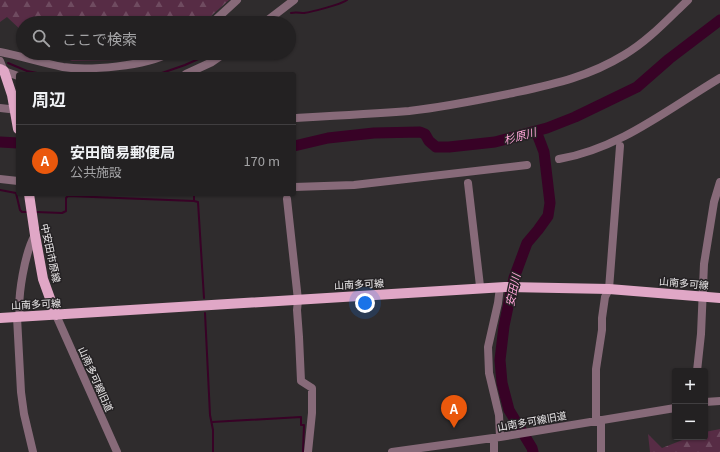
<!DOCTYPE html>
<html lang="ja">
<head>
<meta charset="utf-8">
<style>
	body { margin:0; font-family:Georgia,"Noto Sans JP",serif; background:#2b292a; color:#f1f3f6 }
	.controls { position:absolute; right:12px; bottom:12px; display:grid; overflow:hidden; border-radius:4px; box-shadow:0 1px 3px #0004 }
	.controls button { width:36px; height:36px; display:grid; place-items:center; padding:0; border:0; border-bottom:1px solid #403e40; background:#232122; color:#f1f3f6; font:20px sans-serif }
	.you { position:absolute; left:365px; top:303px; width:14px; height:14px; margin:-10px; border:3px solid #fff; border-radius:50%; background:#1a73e8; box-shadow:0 0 0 6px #1a73e833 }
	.badge { display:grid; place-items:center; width:26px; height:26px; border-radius:50%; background:#ea580c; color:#fff; font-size:13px; font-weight:700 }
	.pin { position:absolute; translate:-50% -33px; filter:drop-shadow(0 1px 2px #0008) }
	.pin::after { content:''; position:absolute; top:21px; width:14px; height:12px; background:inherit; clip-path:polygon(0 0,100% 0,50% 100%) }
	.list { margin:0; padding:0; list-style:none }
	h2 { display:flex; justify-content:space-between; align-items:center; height:52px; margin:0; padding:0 16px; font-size:17px }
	h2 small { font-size:13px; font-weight:400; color:#a3a3a5 }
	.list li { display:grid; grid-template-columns:26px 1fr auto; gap:12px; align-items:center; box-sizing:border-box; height:72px; padding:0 16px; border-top:1px solid #403e40 }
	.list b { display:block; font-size:15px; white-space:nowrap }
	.list p { margin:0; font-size:13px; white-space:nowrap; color:#a3a3a5 }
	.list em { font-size:13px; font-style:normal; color:#a3a3a5 }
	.icon { flex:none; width:22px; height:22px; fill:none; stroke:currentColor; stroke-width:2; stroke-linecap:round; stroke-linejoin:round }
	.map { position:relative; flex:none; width:720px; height:452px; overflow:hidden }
	.search { position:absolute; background:#232122; box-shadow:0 1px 3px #0004; left:16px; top:16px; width:280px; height:44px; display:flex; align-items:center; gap:10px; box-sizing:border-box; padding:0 14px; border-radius:22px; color:#a3a3a5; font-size:15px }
	.panel { position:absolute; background:#232122; box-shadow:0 1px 3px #0004; left:16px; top:72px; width:280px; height:124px; border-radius:4px }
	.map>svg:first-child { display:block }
	.forest { fill:url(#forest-firs) }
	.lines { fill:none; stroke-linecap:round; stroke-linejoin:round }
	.stream { stroke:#380226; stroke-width:2 }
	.river { stroke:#380226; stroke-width:11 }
	.minor { stroke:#876a79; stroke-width:8 }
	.major { stroke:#e0a7c6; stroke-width:10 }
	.labels { text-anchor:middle; stroke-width:3; stroke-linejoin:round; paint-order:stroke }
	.street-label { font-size:10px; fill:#eae8e9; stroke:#252224 }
	.water-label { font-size:11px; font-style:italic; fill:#fea4d7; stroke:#252224 }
</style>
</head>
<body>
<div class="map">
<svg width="720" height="452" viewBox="0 0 720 452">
	<defs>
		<pattern id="forest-firs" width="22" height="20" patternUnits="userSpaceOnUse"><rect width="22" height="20" fill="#572c45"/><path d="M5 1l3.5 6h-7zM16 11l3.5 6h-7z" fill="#6f4b60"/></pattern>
	</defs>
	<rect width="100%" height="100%" fill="#2f2c2d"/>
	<path class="forest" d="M 0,0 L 229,0 L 203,23 L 23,23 L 23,32 L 7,17 L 0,22 Z
		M 55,53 L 152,53 L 125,60 L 72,61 Z
		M 720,429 L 720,452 L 650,452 L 648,434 L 662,448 L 690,437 L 705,437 L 705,432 Z"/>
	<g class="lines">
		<path class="stream" d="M 291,13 C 296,12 300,13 304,13 C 312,12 342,4 347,0
			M 237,23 L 242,18
			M 8,63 L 27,71 L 42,74
			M 159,74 L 185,65 L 205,56 L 208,53
			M 0,190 L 16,193 L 20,210 L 22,212 L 27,212
			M 194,194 L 194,201 L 198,202 L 204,298
			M 36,212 L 62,213 L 66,211 L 66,198 L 68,196 L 194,201
			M 205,313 L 210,415 L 213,430 L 213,452
			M 212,422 L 301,417 L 301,425 L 304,425 L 303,452"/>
		<path class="river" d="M 0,142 L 18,143
			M 294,146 L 328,138 L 374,133 L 420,132 L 425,134 L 429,141 L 436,147 L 449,147 L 495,142 L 547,128 L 575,117 L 637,87 L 669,59 L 720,20
			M 533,452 L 532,448 L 509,410 L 502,383 L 500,360 L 504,326 L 514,278 L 527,243 L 538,230 L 548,216 L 550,203 L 544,152 L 536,131"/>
		<path class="minor" d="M 212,23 L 237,0
			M 264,23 L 294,0
			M 0,52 C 21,56 42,63 63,67 C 89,71 146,66 169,53
			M 0,61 L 4,71 L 18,76
			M 186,74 L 212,62 L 225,53
			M 0,108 L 18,110
			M 294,118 C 332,116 371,114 409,111 C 444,107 479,100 513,93 C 554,84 588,77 624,55 C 648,41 668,19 688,0
			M 559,159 C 619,149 668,109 720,78
			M 0,179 L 18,181
			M 468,183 L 480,286 L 479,289
			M 294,187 L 354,185 L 527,165
			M 287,199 L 298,300 L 297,310 L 299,337 L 301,381 L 312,388 L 312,413 L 308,452
			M 56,315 L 117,452
			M 17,317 L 21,392 L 24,414 L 33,452
			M 20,317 C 17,297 25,252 35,235
			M 697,371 L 701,334 L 704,264 L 714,202 L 720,182
			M 705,402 L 720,401
			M 596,420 L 596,369 L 602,330 L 602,318 L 605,297 L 609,289 L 620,146
			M 500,437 L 499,415 L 489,373 L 488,347 L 498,303 L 500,287
			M 392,452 L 500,437 L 675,408
			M 494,452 L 494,438
			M 601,452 L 601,420"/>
		<path class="major" d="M 0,69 L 4,71 L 12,95 L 18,129
			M 29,194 L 35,235 L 43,279 L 56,315
			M 0,318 L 505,287 L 609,289 L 720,298"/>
	</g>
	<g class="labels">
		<g class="street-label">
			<text transform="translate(51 253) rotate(78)" y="4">中安田市原線</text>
			<text transform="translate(684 283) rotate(5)" y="4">山南多可線</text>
			<text transform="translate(359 284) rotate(-3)" y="4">山南多可線</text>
			<text transform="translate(36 304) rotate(-3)" y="4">山南多可線</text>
			<text transform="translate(96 379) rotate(66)" y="4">山南多可線旧道</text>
			<text transform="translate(532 421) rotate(-10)" y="4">山南多可線旧道</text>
		</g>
		<g class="water-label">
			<text transform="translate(520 136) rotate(-15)" y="4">杉原川</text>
			<text transform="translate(513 290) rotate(-78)" y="4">安田川</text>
		</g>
	</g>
</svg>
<div class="controls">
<button>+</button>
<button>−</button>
</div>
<div class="you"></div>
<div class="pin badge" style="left:454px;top:428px">A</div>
<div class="search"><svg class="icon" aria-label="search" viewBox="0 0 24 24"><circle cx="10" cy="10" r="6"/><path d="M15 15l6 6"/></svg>ここで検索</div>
<section class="panel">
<h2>周辺<small></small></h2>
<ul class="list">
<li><span class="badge">A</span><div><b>安田簡易郵便局</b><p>公共施設</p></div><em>170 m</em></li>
</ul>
</section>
</div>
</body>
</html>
